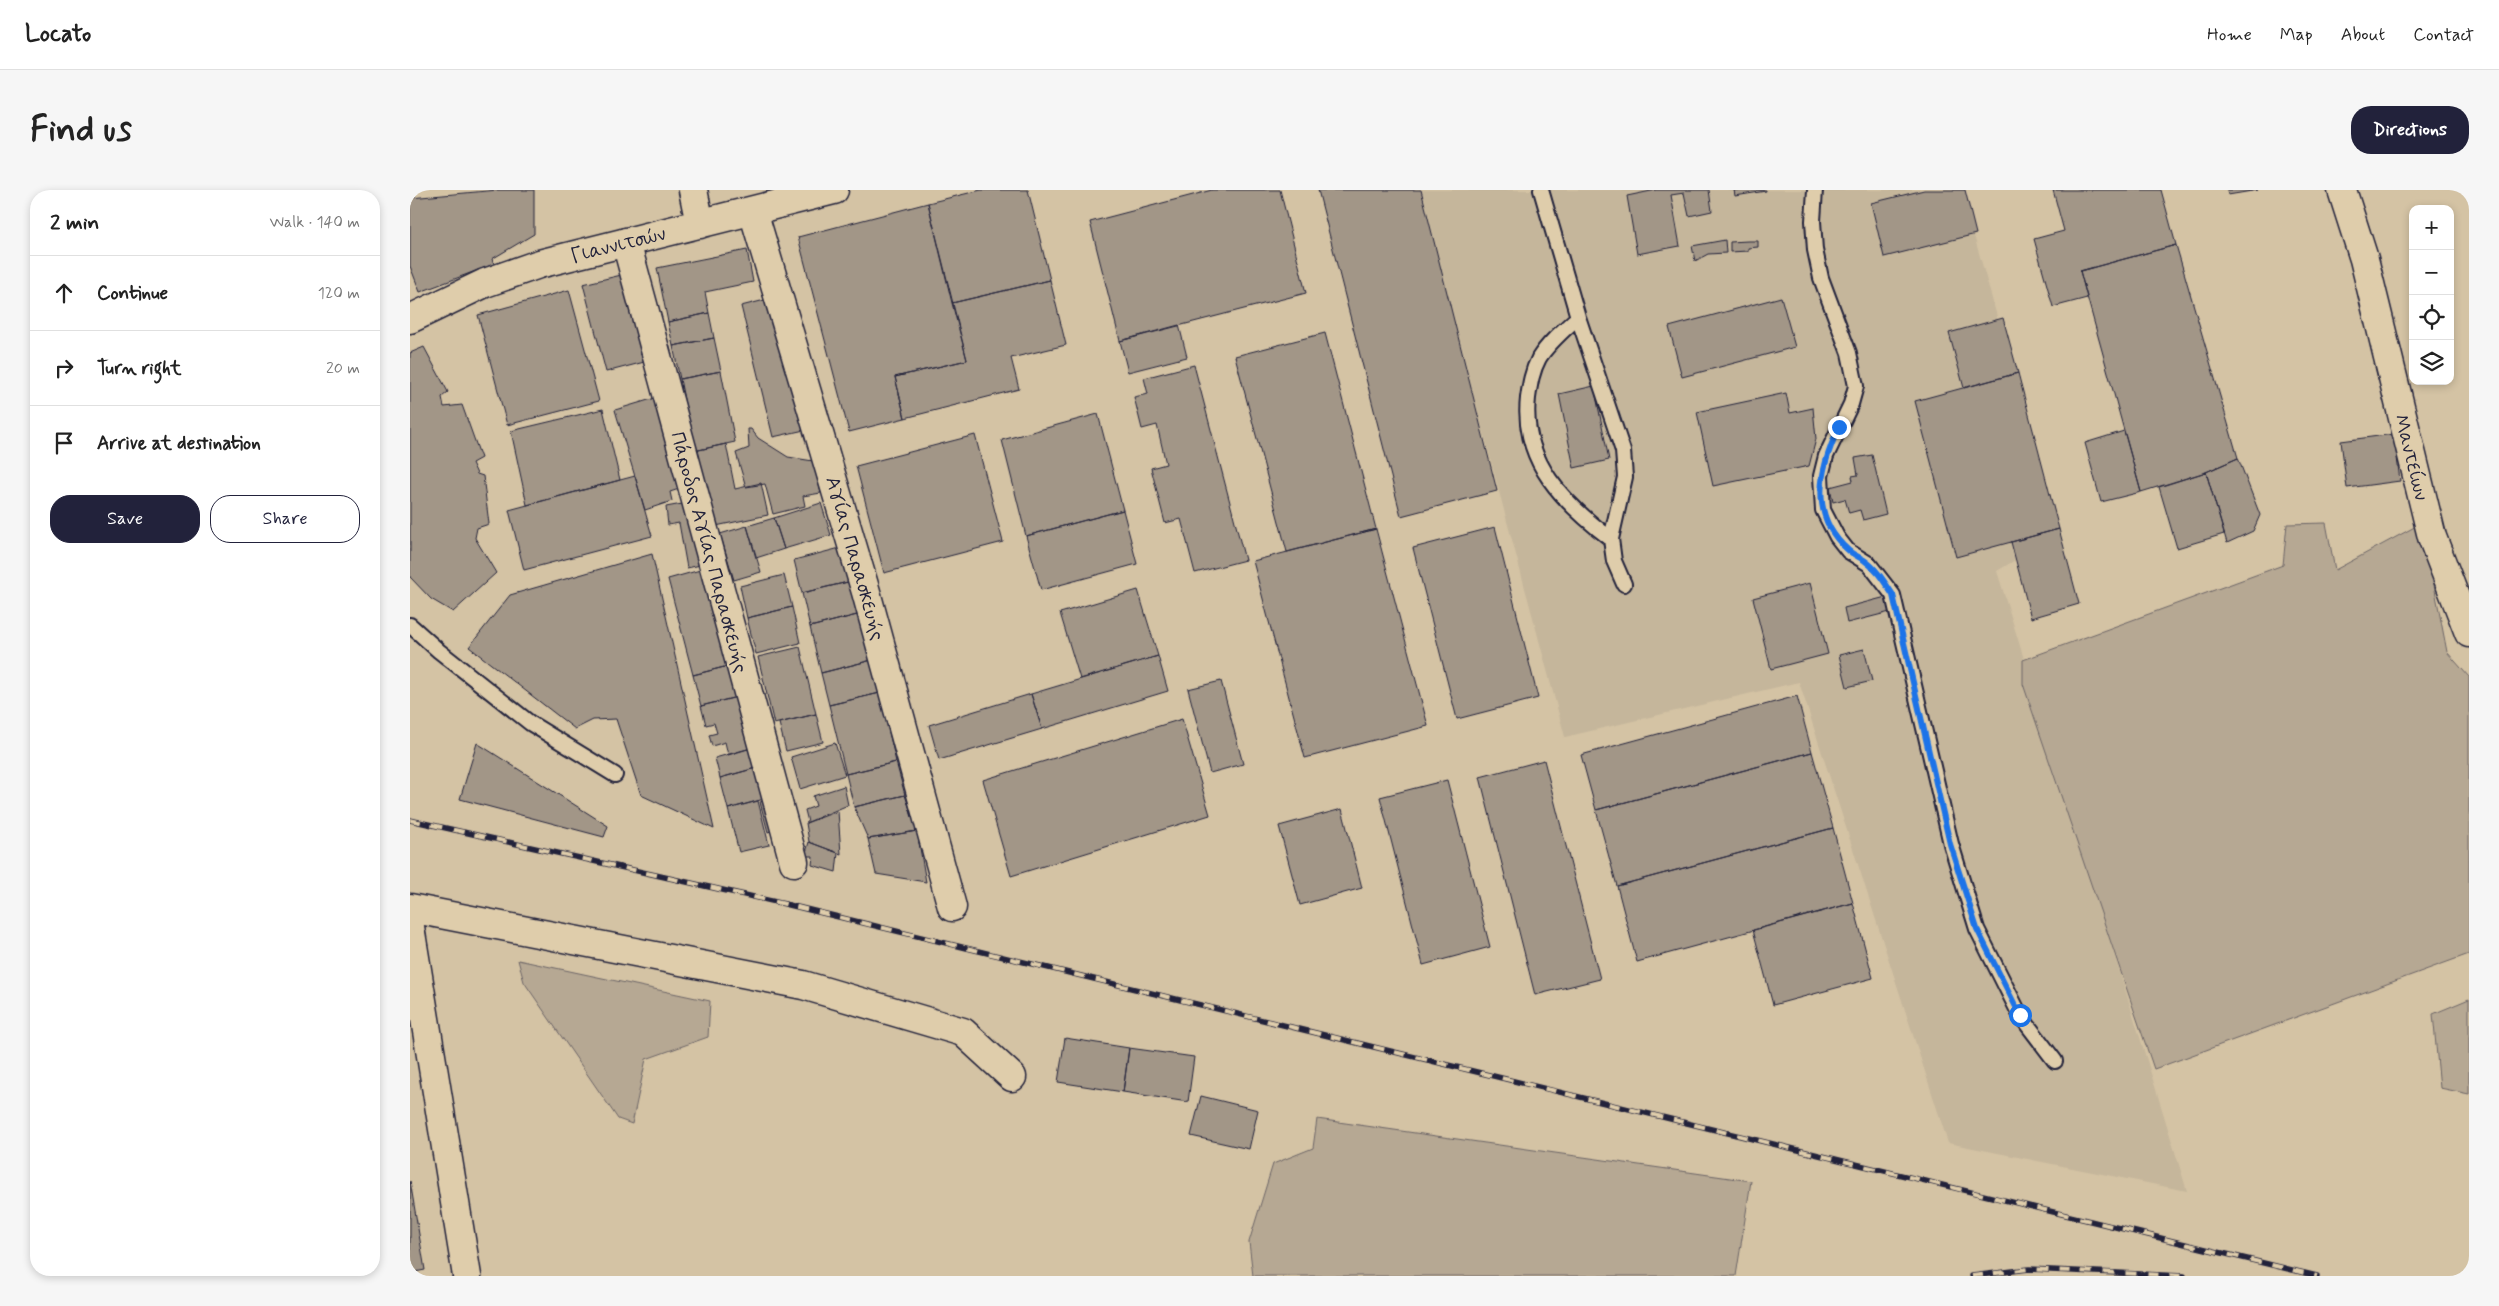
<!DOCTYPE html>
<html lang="en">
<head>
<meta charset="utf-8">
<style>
	body { margin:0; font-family:Mynerve,sans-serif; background:#f6f6f6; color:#222 }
	.controls { position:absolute; right:15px; top:15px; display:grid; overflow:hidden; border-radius:10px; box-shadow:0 2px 8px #0003 }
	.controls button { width:45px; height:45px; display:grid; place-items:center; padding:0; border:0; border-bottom:1px solid #e0e0e0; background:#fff; color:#222; font:25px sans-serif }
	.stop { position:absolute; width:15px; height:15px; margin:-11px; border:4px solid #1a73e8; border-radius:50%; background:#fff }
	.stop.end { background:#1a73e8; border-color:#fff; box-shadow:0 1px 5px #0008 }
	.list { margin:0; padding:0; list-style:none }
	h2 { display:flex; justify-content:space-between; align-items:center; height:65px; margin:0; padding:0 20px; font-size:21px }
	h2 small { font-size:16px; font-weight:400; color:#767676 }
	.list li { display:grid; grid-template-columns:32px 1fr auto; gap:15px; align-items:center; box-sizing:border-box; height:75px; padding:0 20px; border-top:1px solid #e0e0e0 }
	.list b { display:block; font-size:19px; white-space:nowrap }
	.list em { font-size:16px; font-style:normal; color:#767676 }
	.actions { display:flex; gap:10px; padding:15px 20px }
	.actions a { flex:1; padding:11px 0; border:1px solid #22223b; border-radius:20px; text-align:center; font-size:18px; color:#22223b }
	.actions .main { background:#22223b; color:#fff }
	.icon { flex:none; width:28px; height:28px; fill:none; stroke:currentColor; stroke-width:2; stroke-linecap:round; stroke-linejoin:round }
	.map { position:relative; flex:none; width:2059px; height:1086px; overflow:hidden; border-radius:20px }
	header { display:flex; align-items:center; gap:30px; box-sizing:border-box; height:70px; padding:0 25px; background:#fff; border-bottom:1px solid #e0e0e0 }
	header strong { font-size:24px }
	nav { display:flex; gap:28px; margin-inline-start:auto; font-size:18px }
	.intro { display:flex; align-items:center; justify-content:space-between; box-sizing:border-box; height:120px; padding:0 30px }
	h1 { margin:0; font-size:35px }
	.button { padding:12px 22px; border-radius:20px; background:#22223b; color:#fff; font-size:18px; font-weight:700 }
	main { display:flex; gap:30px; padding:0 30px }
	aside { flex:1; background:#fff; border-radius:20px; box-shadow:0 2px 8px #0003 }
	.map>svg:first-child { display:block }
	.built { fill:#c5b69b }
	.green { fill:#b6a893; stroke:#6c6567 }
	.building { fill:#a29687; stroke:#22223b }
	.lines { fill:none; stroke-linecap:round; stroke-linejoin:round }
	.service-casing { stroke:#22223b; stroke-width:18 }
	.minor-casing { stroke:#22223b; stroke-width:31 }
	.tertiary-casing { stroke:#22223b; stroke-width:31 }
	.service { stroke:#dfcdab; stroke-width:14 }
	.minor { stroke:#dfcdab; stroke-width:28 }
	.tertiary { stroke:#dfcdab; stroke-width:28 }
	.rail-casing { stroke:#22223b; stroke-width:5.5 }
	.rail { stroke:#dfcdab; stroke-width:4; stroke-dasharray:11; stroke-linecap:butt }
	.route { stroke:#1a73e8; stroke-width:6 }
	.labels { text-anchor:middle; stroke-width:4.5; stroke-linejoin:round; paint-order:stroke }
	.street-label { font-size:20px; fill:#22223b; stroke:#dfcdab }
</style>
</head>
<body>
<header>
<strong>Locato</strong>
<nav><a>Home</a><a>Map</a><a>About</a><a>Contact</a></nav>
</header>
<div class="intro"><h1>Find us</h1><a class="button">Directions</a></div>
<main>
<aside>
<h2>2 min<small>Walk · 140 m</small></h2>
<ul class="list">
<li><svg class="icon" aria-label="ahead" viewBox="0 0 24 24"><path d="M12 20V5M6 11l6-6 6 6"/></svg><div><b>Continue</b></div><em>120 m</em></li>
<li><svg class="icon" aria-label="right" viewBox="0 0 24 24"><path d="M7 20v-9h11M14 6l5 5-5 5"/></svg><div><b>Turn right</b></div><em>20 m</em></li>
<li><svg class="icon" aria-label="arrive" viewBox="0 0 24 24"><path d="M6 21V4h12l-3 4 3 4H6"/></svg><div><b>Arrive at destination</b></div></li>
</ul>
<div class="actions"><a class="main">Save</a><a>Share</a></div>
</aside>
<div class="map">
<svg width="2059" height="1086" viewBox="0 0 2059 1086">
	<rect width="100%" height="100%" fill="#d4c3a4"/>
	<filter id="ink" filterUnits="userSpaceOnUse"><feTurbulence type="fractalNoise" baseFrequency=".02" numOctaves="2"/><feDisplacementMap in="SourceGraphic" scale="10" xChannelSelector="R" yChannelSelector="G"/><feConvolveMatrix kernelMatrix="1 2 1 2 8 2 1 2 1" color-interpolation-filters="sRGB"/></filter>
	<g filter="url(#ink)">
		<path class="built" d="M 1008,0 L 1551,0 L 1649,344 L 1587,381 L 1777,1001 L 1538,953 L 1389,492 L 1155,547 Z"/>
		<path class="green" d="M 1916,333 L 1925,380 L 2012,333 L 2037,462 L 2059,487 L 2059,764 L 1744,879 L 1613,494 L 1613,470 L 1873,375 L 1877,334 Z
			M 108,770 L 300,811 L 298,847 L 236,869 L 222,934 L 208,929 L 114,792 Z
			M 2059,809 L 2059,904 L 2030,898 L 2023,824 Z
			M 907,929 L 1341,991 L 1326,1086 L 843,1086 L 839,1052 L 863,974 L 903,958 Z"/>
		<path class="building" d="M 88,0 L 124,0 L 124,44 L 82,69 L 84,74 L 10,102 L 0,76 L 0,8 Z
			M 571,0 L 618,0 L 640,90 L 542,113 L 518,13 Z
			M 802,0 L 870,0 L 896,103 L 710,151 L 680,32 Z
			M 908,0 L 1011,0 L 1087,301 L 991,326 Z
			M 1246,0 L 1299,0 L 1302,21 L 1279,26 L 1274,3 L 1261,5 L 1270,56 L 1227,64 L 1217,6 Z
			M 1324,0 L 1356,0 L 1356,1 L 1325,6 Z
			M 1514,0 L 1555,0 L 1566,44 L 1474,67 L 1461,13 Z
			M 1643,0 L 1751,0 L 1766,55 L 1670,81 L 1677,108 L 1643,117 L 1624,49 L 1654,41 Z
			M 1817,0 L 1848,0 L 1818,5 Z
			M 518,13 L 557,170 L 485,187 L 495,228 L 439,242 L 388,47 Z
			M 1315,50 L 1316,63 L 1298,64 L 1285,71 L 1282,56 Z
			M 1338,51 L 1348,51 L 1348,57 L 1338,58 L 1338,61 L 1320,62 L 1320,52 Z
			M 1766,55 L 1828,268 L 1796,282 L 1731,302 L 1670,81 Z
			M 337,60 L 343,92 L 295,102 L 299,123 L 258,132 L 247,78 Z
			M 220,83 L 242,170 L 196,182 L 173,94 Z
			M 640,90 L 656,155 L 601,168 L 609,199 L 495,228 L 485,187 L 557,170 L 542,113 Z
			M 159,100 L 189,211 L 97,235 L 68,125 Z
			M 367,107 L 399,239 L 363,247 L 331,116 Z
			M 1371,107 L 1385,157 L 1272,187 L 1259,137 Z
			M 299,123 L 304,148 L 263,156 L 258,132 Z
			M 1593,128 L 1608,183 L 1554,198 L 1539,143 Z
			M 769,135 L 777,167 L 718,182 L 710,151 Z
			M 915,143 L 966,339 L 877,362 L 825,166 Z
			M 304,148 L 311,181 L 270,189 L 263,156 Z
			M 14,157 L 38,202 L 32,207 L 34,217 L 52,215 L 71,268 L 62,273 L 67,284 L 73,286 L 79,334 L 67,338 L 65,348 L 86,383 L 43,422 L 21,409 L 0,387 L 0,163 Z
			M 784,175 L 835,370 L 785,383 L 771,329 L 755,333 L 741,278 L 756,274 L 747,235 L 732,239 L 724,207 L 738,204 L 734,188 Z
			M 311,181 L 325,252 L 284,261 L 270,189 Z
			M 1608,183 L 1649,339 L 1546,367 L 1505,211 Z
			M 1184,196 L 1199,270 L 1164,278 L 1149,204 Z
			M 1376,203 L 1380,223 L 1403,218 L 1406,249 L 1399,276 L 1303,296 L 1287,222 Z
			M 252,206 L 278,296 L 260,302 L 262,311 L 235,320 L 205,220 Z
			M 193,219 L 210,290 L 117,315 L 101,241 Z
			M 688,224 L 713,320 L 616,346 L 592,250 Z
			M 338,239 L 341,239 L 348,248 L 378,267 L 403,271 L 411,303 L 393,306 L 395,316 L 363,324 L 355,294 L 336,297 L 326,263 L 339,258 Z
			M 1714,241 L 1731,302 L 1691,312 L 1675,253 Z
			M 1984,244 L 1990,291 L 1937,298 L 1931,251 Z
			M 565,245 L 593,352 L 474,383 L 446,276 Z
			M 316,254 L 325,299 L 351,293 L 358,325 L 301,337 L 284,261 Z
			M 1462,265 L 1476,324 L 1453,330 L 1450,320 L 1439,323 L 1435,309 L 1423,312 L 1420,297 L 1443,291 L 1442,286 L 1448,285 L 1445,268 Z
			M 1828,268 L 1850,325 L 1843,341 L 1817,353 L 1796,282 Z
			M 1796,282 L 1814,344 L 1767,358 L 1749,297 Z
			M 225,286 L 242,346 L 114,380 L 99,320 Z
			M 283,312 L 295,374 L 277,378 L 269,333 L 258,335 L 256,317 Z
			M 411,313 L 421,345 L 374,359 L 364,328 Z
			M 713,320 L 727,374 L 631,400 L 616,346 Z
			M 364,328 L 374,359 L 346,368 L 337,336 Z
			M 337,336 L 351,382 L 324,390 L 310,344 Z
			M 1085,337 L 1128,508 L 1047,529 L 1003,358 Z
			M 966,339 L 1018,536 L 895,568 L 843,371 Z
			M 1649,339 L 1669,414 L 1621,428 L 1601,352 Z
			M 434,357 L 442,391 L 392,403 L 384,370 Z
			M 242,364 L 304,639 L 231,605 L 206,529 L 183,530 L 165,539 L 59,457 L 100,405 Z
			M 301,377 L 326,474 L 283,485 L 258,389 Z
			M 374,385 L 382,417 L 337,428 L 330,396 Z
			M 442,391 L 451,424 L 400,437 L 392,403 Z
			M 1400,393 L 1418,464 L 1361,479 L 1343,408 Z
			M 728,400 L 748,466 L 670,489 L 650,423 Z
			M 1476,407 L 1480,422 L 1437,433 L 1434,418 Z
			M 382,417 L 390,453 L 346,464 L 337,428 Z
			M 451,424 L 462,470 L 411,483 L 400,437 Z
			M 390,457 L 406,524 L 364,534 L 348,467 Z
			M 1454,459 L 1462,491 L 1437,497 L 1429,465 Z
			M 748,466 L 758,501 L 632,539 L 621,504 Z
			M 462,470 L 470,503 L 419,515 L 411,483 Z
			M 326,474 L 335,505 L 291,516 L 283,485 Z
			M 811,491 L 833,574 L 800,583 L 778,499 Z
			M 470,503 L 486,572 L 436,584 L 419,515 Z
			M 621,504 L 632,539 L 529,570 L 519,535 Z
			M 335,505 L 348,556 L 318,565 L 315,552 L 302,556 L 299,545 L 307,543 L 304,533 L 296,535 L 291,516 Z
			M 1387,506 L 1402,562 L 1186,620 L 1171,565 Z
			M 406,524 L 413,552 L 376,561 L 369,533 Z
			M 772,529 L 800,625 L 601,686 L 573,590 Z
			M 67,553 L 198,636 L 194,647 L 50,609 Z
			M 425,553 L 435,585 L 390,599 L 381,567 Z
			M 348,556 L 353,576 L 310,588 L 305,568 Z
			M 1402,562 L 1423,638 L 1207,696 L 1186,620 Z
			M 1134,570 L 1190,789 L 1125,805 L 1070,587 Z
			M 486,572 L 495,605 L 444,617 L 436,584 Z
			M 353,576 L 361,607 L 318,619 L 310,588 Z
			M 1037,590 L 1080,757 L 1013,775 L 970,607 Z
			M 434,596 L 438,615 L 398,632 L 395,620 L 406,616 L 403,606 Z
			M 495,605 L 507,641 L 458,649 L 444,617 Z
			M 364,609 L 371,638 L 358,642 L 350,612 Z
			M 348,611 L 359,655 L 329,662 L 318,619 Z
			M 932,619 L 952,698 L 890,715 L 869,636 Z
			M 428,621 L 431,664 L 399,652 L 396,633 Z
			M 1423,638 L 1443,713 L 1227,772 L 1207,696 Z
			M 507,641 L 516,692 L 466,684 L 458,649 Z
			M 399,652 L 428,663 L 426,682 L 402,675 L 403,666 L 395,666 Z
			M 1443,713 L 1463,788 L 1363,815 L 1343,740 Z
			M 655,848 L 719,858 L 713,902 L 648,892 Z
			M 719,858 L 784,867 L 778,912 L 713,902 Z
			M 791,906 L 848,920 L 839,959 L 781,946 Z
			M 0,991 L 15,1080 L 0,1083 Z"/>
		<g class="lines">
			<defs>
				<path id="service" d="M 1131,0 L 1168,127 L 1213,261 L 1215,287 L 1201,349 L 1204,371 L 1214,394
					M 1405,0 L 1403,31 L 1405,60 L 1411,88 L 1439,163 L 1446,196 L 1441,214 L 1416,266 L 1411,286 L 1413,320 L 1427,347 L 1438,361 L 1459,374 L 1483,405 L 1541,654 L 1567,739 L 1610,825 L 1645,871
					M 1168,127 C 1154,140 1139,152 1129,168 C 1122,181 1120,194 1118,208 C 1111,272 1155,314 1201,349
					M 0,435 L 29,461 L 120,533 L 205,585"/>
				<path id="minor" d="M 1932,0 L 1954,69 L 2022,347 L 2059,443
					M 343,21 L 456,402 L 542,717
					M 216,52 L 384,672
					M 0,718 L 393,795 L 553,842 L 602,887
					M 0,737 L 57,1086"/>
				<path id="tertiary" d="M 283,0 L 290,34
					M 0,129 L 75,93 L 129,74 L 424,0"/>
			</defs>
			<use href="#service" class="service-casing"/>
			<use href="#minor" class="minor-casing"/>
			<use href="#tertiary" class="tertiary-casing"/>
			<use href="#service" class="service"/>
			<use href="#minor" class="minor"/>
			<use href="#tertiary" class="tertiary"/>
			<defs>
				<path id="rail" d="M 0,630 L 375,714 L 1907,1086
					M 1562,1086 L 1619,1079 L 1774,1086"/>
			</defs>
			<use href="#rail" class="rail-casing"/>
			<use href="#rail" class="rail"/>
		</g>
	</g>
	<g class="lines" filter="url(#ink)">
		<path class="route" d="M 1429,237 C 1410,278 1398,325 1438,360 C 1442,364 1449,367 1454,370 C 1467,379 1475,393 1483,405 L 1540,654 L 1567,739 L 1610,825"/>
	</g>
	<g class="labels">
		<g class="street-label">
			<text transform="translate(208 54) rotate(-14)" y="7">Γιαννιτσών</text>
			<text transform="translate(2002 267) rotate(76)" y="7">Μαντείων</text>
			<text transform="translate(300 362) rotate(75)" y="7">Πάροδος Αγίας Παρασκευής</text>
			<text transform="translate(446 368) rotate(74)" y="7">Αγίας Παρασκευής</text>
		</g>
	</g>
</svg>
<div class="controls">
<button>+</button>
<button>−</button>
<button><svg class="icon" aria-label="locate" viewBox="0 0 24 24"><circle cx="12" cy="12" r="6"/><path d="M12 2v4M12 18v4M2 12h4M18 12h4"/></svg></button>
<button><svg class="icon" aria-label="layers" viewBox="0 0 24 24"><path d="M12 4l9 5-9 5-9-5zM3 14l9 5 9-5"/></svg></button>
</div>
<div class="stop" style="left:1610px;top:825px"></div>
<div class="stop end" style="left:1429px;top:237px"></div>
</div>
</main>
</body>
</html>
